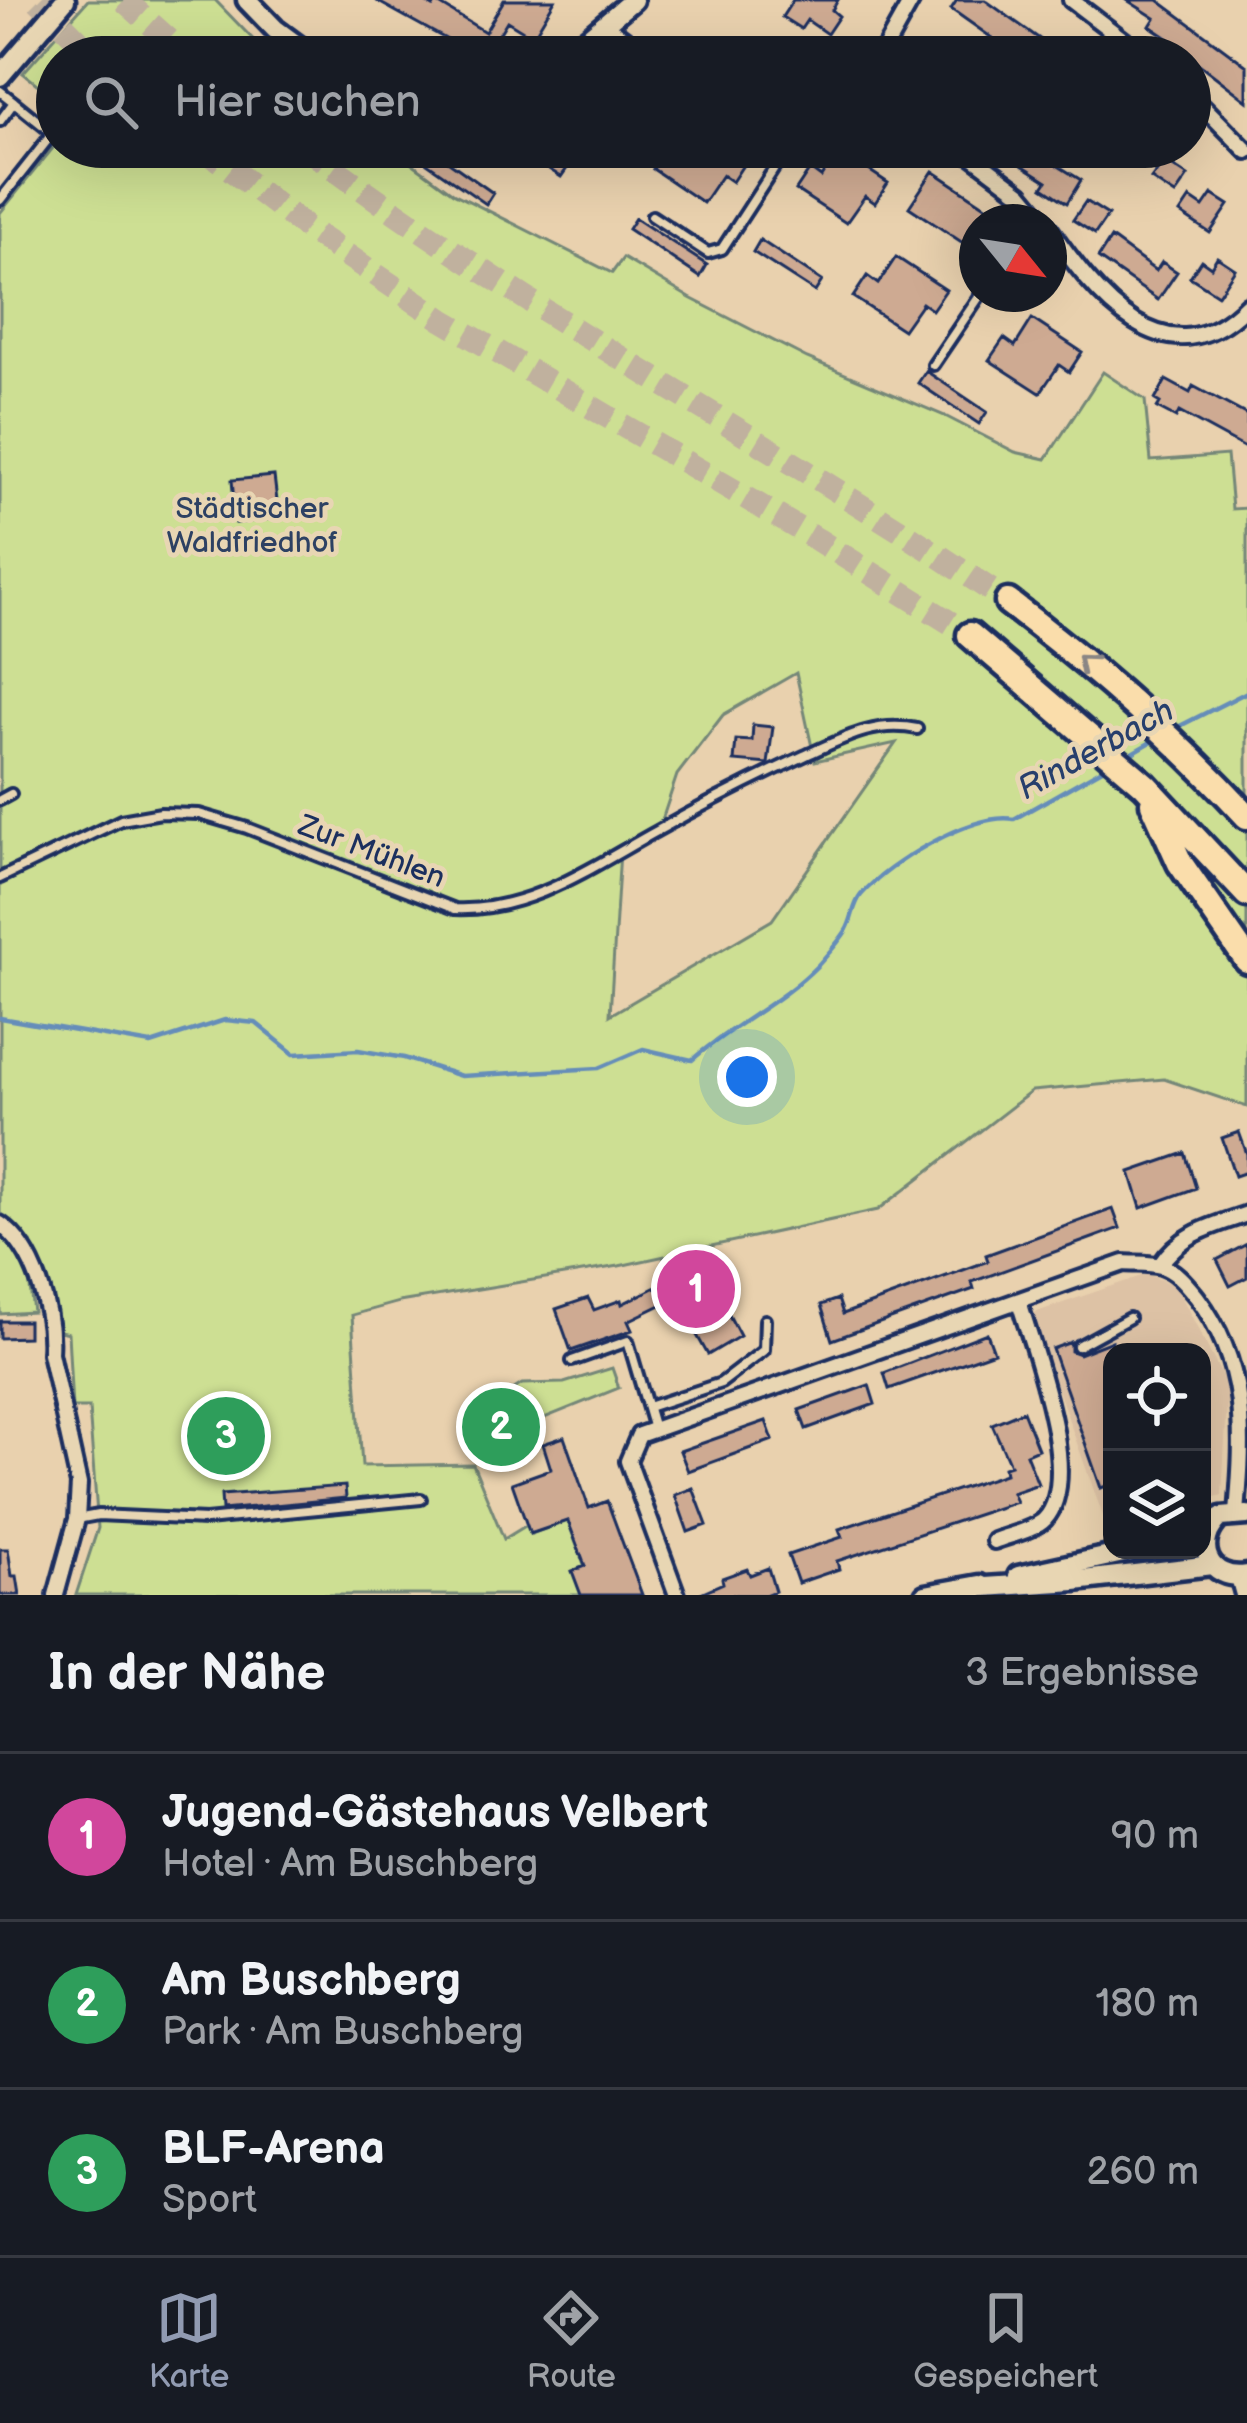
<!DOCTYPE html>
<html lang="de">
<head>
<meta charset="utf-8">
<style>
	body { margin:0; font-family:"Balsamiq Sans",sans-serif; background:#242831; color:#f1f3f6 }
	.controls { position:absolute; right:36px; bottom:36px; display:grid; overflow:hidden; border-radius:24px; box-shadow:0 12px 48px #0002 }
	.controls button { width:108px; height:108px; display:grid; place-items:center; padding:0; border:0; border-bottom:3px solid #363941; background:#171b24; color:#f1f3f6; font:60px sans-serif }
	.compass { position:absolute; left:959px; top:204px; width:108px; height:108px; border-radius:50%; background:#171b24; box-shadow:0 12px 48px #0002; rotate:120deg }
	.you { position:absolute; left:747px; top:1077px; width:42px; height:42px; margin:-30px; border:9px solid #fff; border-radius:50%; background:#1a73e8; box-shadow:0 0 0 18px #1a73e833 }
	.badge { display:grid; place-items:center; width:78px; height:78px; border-radius:50%; background:#919bb2; color:#fff; font-size:39px; font-weight:700 }
	.pin { position:absolute; translate:-50% -50%; border:6px solid #fff; box-shadow:0 3px 12px #0006 }
	.list { margin:0; padding:0; list-style:none }
	h2 { display:flex; justify-content:space-between; align-items:center; height:156px; margin:0; padding:0 48px; font-size:51px }
	h2 small { font-size:39px; font-weight:400; color:#9ea1a6 }
	.list li { display:grid; grid-template-columns:78px 1fr auto; gap:36px; align-items:center; box-sizing:border-box; height:168px; padding:0 48px; border-top:3px solid #363941 }
	.list b { display:block; font-size:45px; white-space:nowrap }
	.list p { margin:0; font-size:39px; white-space:nowrap; color:#9ea1a6 }
	.list em { font-size:39px; font-style:normal; color:#9ea1a6 }
	.icon { flex:none; width:66px; height:66px; fill:none; stroke:currentColor; stroke-width:2; stroke-linecap:round; stroke-linejoin:round }
	.map { position:relative; flex:none; width:1247px; height:1595px; overflow:hidden }
	.search { position:absolute; background:#171b24; box-shadow:0 12px 48px #0002; left:36px; right:36px; top:36px; height:132px; display:flex; align-items:center; gap:30px; box-sizing:border-box; padding:0 42px; border-radius:66px; color:#9ea1a6; font-size:45px }
	.sheet { height:660px; background:#171b24 }
	nav { display:flex; justify-content:space-around; align-items:center; box-sizing:border-box; height:168px; border-top:3px solid #363941; background:#171b24; font-size:33px; color:#9ea1a6 }
	nav a { display:grid; justify-items:center; gap:6px }
	nav .on { color:#919bb2 }
	.map>svg:first-child { display:block }
	.built { fill:#ddc2a5 }
	.green { fill:#cddf93; stroke:#748778; stroke-width:3; fill-rule:evenodd }
	.lines { fill:none; stroke-linecap:round; stroke-linejoin:round }
	.stream { stroke:#658db9; stroke-width:4.5 }
	.building { fill:#ceaa92; stroke:#1b2f5e; stroke-width:3 }
	.highway-tunnel { stroke:#c0b19e; stroke-width:24; stroke-dasharray:24 12; stroke-linecap:butt }
	.lane-casing { stroke:#1b2f5e; stroke-width:16 }
	.street-casing { stroke:#1b2f5e; stroke-width:22 }
	.secondary-casing { stroke:#1b2f5e; stroke-width:27 }
	.highway-casing { stroke:#1b2f5e; stroke-width:33 }
	.lane { stroke:#e8d6b3; stroke-width:8 }
	.street { stroke:#e8d6b3; stroke-width:14 }
	.secondary { stroke:#e8d6b3; stroke-width:18 }
	.highway { stroke:#faddab; stroke-width:24 }
	.oneway { stroke:#8a8684 }
	.labels { text-anchor:middle; stroke-width:10; stroke-linejoin:round; paint-order:stroke }
	.park-label { font-size:30px; fill:#2d4163; stroke:#e8d6b3 }
	.street-label { font-size:30px; fill:#1b2f5e; stroke:#e8d6b3 }
	.water-label { font-size:33px; font-style:italic; fill:#273f6d; stroke:#e8d6b3 }
</style>
</head>
<body>
<div class="map">
<svg width="1247" height="1595" viewBox="0 0 1247 1595">
	<rect width="100%" height="100%" fill="#e9d1ae"/>
	<filter id="ink" filterUnits="userSpaceOnUse"><feTurbulence type="fractalNoise" baseFrequency=".00833" numOctaves="2"/><feDisplacementMap in="SourceGraphic" scale="24" xChannelSelector="R" yChannelSelector="G"/><feConvolveMatrix kernelMatrix="1 2 1 2 8 2 1 2 1" color-interpolation-filters="sRGB"/></filter>
	<g filter="url(#ink)">
		<path class="built" d="M 1147,1274 L 1176,1286 L 1228,1387 L 1222,1495 L 1202,1501 L 1202,1352 L 1112,1352 L 1112,1529 L 1108,1530 L 1031,1314 Z"/>
		<path class="green" d="M 88,0 L 215,0 L 270,57 L 57,57 L 57,100 L 23,73 Z
			M 57,143 L 57,147 L 390,147 L 453,193 L 612,273 L 623,258 L 690,298 L 807,358 L 945,416 L 1015,452 L 1046,459 L 1103,372 L 1145,400 L 1151,461 L 1227,455 L 1232,509 L 1247,508 L 1247,1107 L 1164,1079 L 1032,1091 L 878,1210 L 619,1266 L 399,1302 L 352,1315 L 362,1466 L 473,1464 L 504,1539 L 527,1525 L 531,1534 L 553,1526 L 566,1516 L 584,1565 L 625,1551 L 642,1595 L 76,1595 L 98,1528 L 89,1408 L 72,1408 L 68,1333 L 48,1328 L 31,1242 L 27,1262 L 33,1312 L 0,1314 L 0,213 ZM 796,673 L 815,761 L 896,743 L 772,920 L 610,1015 L 620,851 L 660,826 L 677,775 L 723,715 Z
			M 612,1368 L 619,1388 L 472,1447 L 486,1407 L 522,1384 L 564,1383 Z"/>
		<g class="lines">
			<path class="stream" d="M 1174,729 L 1247,692
				M 1127,756 L 1158,738
				M 0,1018 L 151,1044 L 225,1020 L 256,1023 L 294,1054 L 358,1050 L 404,1058 L 461,1076 L 599,1068 L 643,1049 L 692,1060 C 731,1025 781,1003 818,965 C 827,955 840,941 847,929 C 853,918 853,905 861,895 C 889,863 972,812 1014,819 L 1111,764"/>
		</g>
		<path class="building" d="M 375,0 L 422,0 L 433,7 L 436,2 L 485,32 L 504,0 L 555,0 L 533,37 L 507,21 L 489,51 L 470,40 L 464,49 Z
			M 793,0 L 838,0 L 832,10 L 839,16 L 827,34 L 807,20 L 801,29 L 782,17 Z
			M 957,0 L 985,0 L 1065,57 L 1019,57 L 951,9 Z
			M 1127,0 L 1158,0 L 1247,66 L 1247,101 L 1190,57 L 1184,56 L 1187,51 L 1150,26 L 1155,18 Z
			M 515,147 L 582,147 L 561,177 Z
			M 684,147 L 722,147 L 745,162 L 732,182 L 722,175 L 703,203 L 653,169 L 667,148 L 678,156 Z
			M 1018,147 L 1051,147 L 1044,157 L 1081,180 L 1067,203 L 1043,187 L 1047,181 L 1011,158 Z
			M 1121,147 L 1157,147 L 1153,153 L 1188,176 L 1175,195 L 1151,179 L 1157,171 Z
			M 432,150 L 493,193 L 486,204 L 424,161 Z
			M 839,150 L 888,183 L 875,203 L 865,196 L 846,223 L 796,190 L 810,169 L 821,177 Z
			M 933,171 L 987,207 L 963,243 L 909,207 Z
			M 1212,194 L 1229,205 L 1210,233 L 1180,213 L 1190,198 L 1203,207 Z
			M 1086,201 L 1108,215 L 1095,234 L 1073,220 Z
			M 635,218 L 707,265 L 700,277 L 628,229 Z
			M 1111,238 L 1156,271 L 1162,262 L 1177,272 L 1158,300 L 1098,258 Z
			M 760,240 L 822,281 L 815,292 L 753,252 Z
			M 896,257 L 946,290 L 932,310 L 922,303 L 903,330 L 853,297 L 867,276 L 878,284 Z
			M 1217,257 L 1235,269 L 1218,295 L 1190,277 L 1201,260 L 1211,267 Z
			M 1032,319 L 1082,352 L 1069,372 L 1059,365 L 1040,393 L 989,360 L 1004,338 L 1015,346 Z
			M 926,371 L 987,412 L 979,424 L 918,383 Z
			M 1166,380 L 1190,393 L 1193,386 L 1247,415 L 1247,449 L 1179,412 L 1176,418 L 1157,408 L 1160,403 L 1155,400 Z
			M 274,476 L 279,518 L 236,523 L 232,480 Z
			M 753,725 L 773,727 L 768,764 L 734,761 L 736,740 L 752,741 Z
			M 1239,1132 L 1247,1154 L 1247,1172 L 1235,1176 L 1222,1138 Z
			M 1185,1153 L 1196,1188 L 1141,1208 L 1130,1172 Z
			M 1113,1209 L 1120,1228 L 972,1282 L 974,1289 L 832,1340 L 821,1305 L 838,1299 L 843,1314 L 988,1261 L 986,1255 Z
			M 1247,1244 L 1247,1277 L 1230,1286 L 1217,1260 Z
			M 702,1264 L 740,1336 L 708,1355 L 679,1303 L 671,1306 L 669,1301 L 628,1321 L 632,1330 L 571,1351 L 556,1309 L 588,1298 L 594,1310 L 621,1300 L 622,1304 Z
			M 0,1321 L 28,1321 L 28,1337 L 0,1338 Z
			M 987,1333 L 994,1352 L 889,1389 L 884,1373 Z
			M 1112,1341 L 1112,1484 L 1101,1488 L 1052,1349 L 1071,1342 L 1071,1351 L 1079,1354 Z
			M 869,1385 L 875,1404 L 806,1429 L 799,1410 Z
			M 1023,1411 L 1038,1449 L 1026,1454 L 1038,1484 L 1012,1493 L 1016,1502 L 837,1561 L 839,1569 L 798,1583 L 788,1555 L 842,1537 L 839,1529 L 1005,1474 L 1004,1467 L 1010,1465 L 992,1424 Z
			M 766,1421 L 773,1440 L 688,1471 L 680,1451 Z
			M 564,1437 L 589,1508 L 607,1501 L 642,1595 L 581,1595 L 572,1571 L 585,1566 L 568,1521 L 530,1534 L 512,1483 L 551,1469 L 543,1444 Z
			M 345,1486 L 346,1498 L 222,1510 L 221,1495 Z
			M 693,1488 L 707,1525 L 688,1532 L 675,1495 Z
			M 0,1549 L 8,1549 L 12,1576 L 17,1576 L 20,1595 L 0,1595 Z
			M 768,1568 L 775,1591 L 765,1595 L 696,1595 L 723,1583 L 722,1578 L 747,1569 L 750,1575 Z"/>
		<g class="lines">
			<path class="highway-tunnel" d="M 38,0 L 95,57
				M 124,0 L 188,57
				M 202,147 L 305,227 L 443,320 L 818,540 L 970,635
				M 305,147 C 528,315 778,444 1008,602"/>
			<defs>
				<path id="lane" d="M 0,91 L 14,102
					M 0,121 L 14,102 L 50,131 L 49,138 L 0,200
					M 652,216 L 708,253 L 722,249 L 779,161 L 764,147
					M 933,365 L 981,294
					M 0,800 L 11,794
					M 0,878 L 121,820 L 161,813 L 199,814 L 247,828 L 455,909 C 530,912 593,866 657,831 C 705,804 754,779 804,756 C 842,739 875,720 917,729
					M 1078,1346 L 1129,1318
					M 572,1361 L 628,1341 L 654,1429
					M 648,1407 L 721,1383 L 764,1350 L 765,1320
					M 77,1519 L 98,1515 L 206,1520 L 421,1499"/>
				<path id="street" d="M 1071,0 L 1146,57
					M 606,25 L 630,43 L 664,57
					M 880,57 L 912,0
					M 1190,93 L 1247,151
					M 960,147 L 1021,193 L 1045,222
					M 1049,228 C 1094,293 1166,387 1247,305
					M 0,1224 C 35,1248 53,1313 50,1353 L 79,1484 L 77,1519 L 56,1595
					M 1160,1265 C 1181,1233 1212,1226 1247,1214
					M 994,1541 C 1009,1535 1035,1530 1045,1519 C 1083,1477 1033,1351 1019,1301
					M 1238,1577 L 1243,1595
					M 677,1595 L 628,1461 L 639,1435 L 1124,1263 C 1136,1264 1150,1263 1161,1266 C 1177,1271 1187,1285 1197,1297 C 1247,1364 1244,1431 1237,1513"/>
				<path id="secondary" d="M 247,0 L 275,29 L 313,57
					M 556,57 L 583,42 L 633,0
					M 0,76 L 65,0
					M 1247,1515 L 1221,1517 C 1192,1542 1208,1582 1247,1575
					M 1018,1576 L 1137,1550
					M 970,1588 L 1075,1581 L 1212,1565
					M 925,1595 L 980,1585"/>
				<path id="highway" d="M 1008,602 C 1094,667 1174,737 1247,816
					M 970,635 L 1145,785 L 1247,894
					M 1153,803 L 1180,863 L 1247,960"/>
			</defs>
			<use href="#lane" class="lane-casing"/>
			<use href="#street" class="street-casing"/>
			<use href="#secondary" class="secondary-casing"/>
			<use href="#highway" class="highway-casing"/>
			<use href="#lane" class="lane"/>
			<use href="#street" class="street"/>
			<use href="#secondary" class="secondary"/>
			<use href="#highway" class="highway"/>
		</g>
		<defs><path id="oneway-chevron" d="M-2-3.5L2.5 0L-2 3.5" fill="none" stroke-width="1.6" stroke-linecap="round" stroke-linejoin="round" transform="scale(3)"/></defs>
		<use class="oneway" href="#oneway-chevron" transform="translate(1085 662) rotate(-140)"/>
	</g>
	<g class="labels">
		<g class="park-label">
			<text x="252" y="518">Städtischer<tspan x="252" dy="34">Waldfriedhof</tspan></text>
		</g>
		<g class="street-label">
			<text transform="translate(372 851) rotate(21)" y="10">Zur Mühlen</text>
		</g>
		<g class="water-label">
			<text transform="translate(1095 748) rotate(-29)" y="12">Rinderbach</text>
		</g>
	</g>
</svg>
<div class="controls">
<button><svg class="icon" aria-label="locate" viewBox="0 0 24 24"><circle cx="12" cy="12" r="6"/><path d="M12 2v4M12 18v4M2 12h4M18 12h4"/></svg></button>
<button><svg class="icon" aria-label="layers" viewBox="0 0 24 24"><path d="M12 4l9 5-9 5-9-5zM3 14l9 5 9-5"/></svg></button>
</div>
<svg class="compass" viewBox="-18 -18 36 36"><path d="M0-13l5 13h-10z" fill="#e53935"/><path d="M0 13l5-13h-10z" fill="#9ea1a6"/></svg>
<div class="you"></div>
<div class="pin badge" style="left:696px;top:1289px;background:#d1479c">1</div>
<div class="pin badge" style="left:501px;top:1427px;background:#2e9e5b">2</div>
<div class="pin badge" style="left:226px;top:1436px;background:#2e9e5b">3</div>
<div class="search"><svg class="icon" aria-label="search" viewBox="0 0 24 24"><circle cx="10" cy="10" r="6"/><path d="M15 15l6 6"/></svg>Hier suchen</div>
</div>
<section class="sheet">
<h2>In der Nähe<small>3 Ergebnisse</small></h2>
<ul class="list">
<li><span class="badge" style="background:#d1479c">1</span><div><b>Jugend-Gästehaus Velbert</b><p>Hotel · Am Buschberg</p></div><em>90 m</em></li>
<li><span class="badge" style="background:#2e9e5b">2</span><div><b>Am Buschberg</b><p>Park · Am Buschberg</p></div><em>180 m</em></li>
<li><span class="badge" style="background:#2e9e5b">3</span><div><b>BLF-Arena</b><p>Sport</p></div><em>260 m</em></li>
</ul>
</section>
<nav>
<a class="on"><svg class="icon" aria-label="map" viewBox="0 0 24 24"><path d="M3 6l6-2 6 2 6-2v14l-6 2-6-2-6 2zM9 4v14M15 6v14"/></svg>Karte</a>
<a><svg class="icon" aria-label="directions" viewBox="0 0 24 24"><path d="M12 3l9 9-9 9-9-9zM9 14v-3h6M13 9l2 2-2 2"/></svg>Route</a>
<a><svg class="icon" aria-label="saved" viewBox="0 0 24 24"><path d="M7 4h10v16l-5-4-5 4z"/></svg>Gespeichert</a>
</nav>
</body>
</html>
